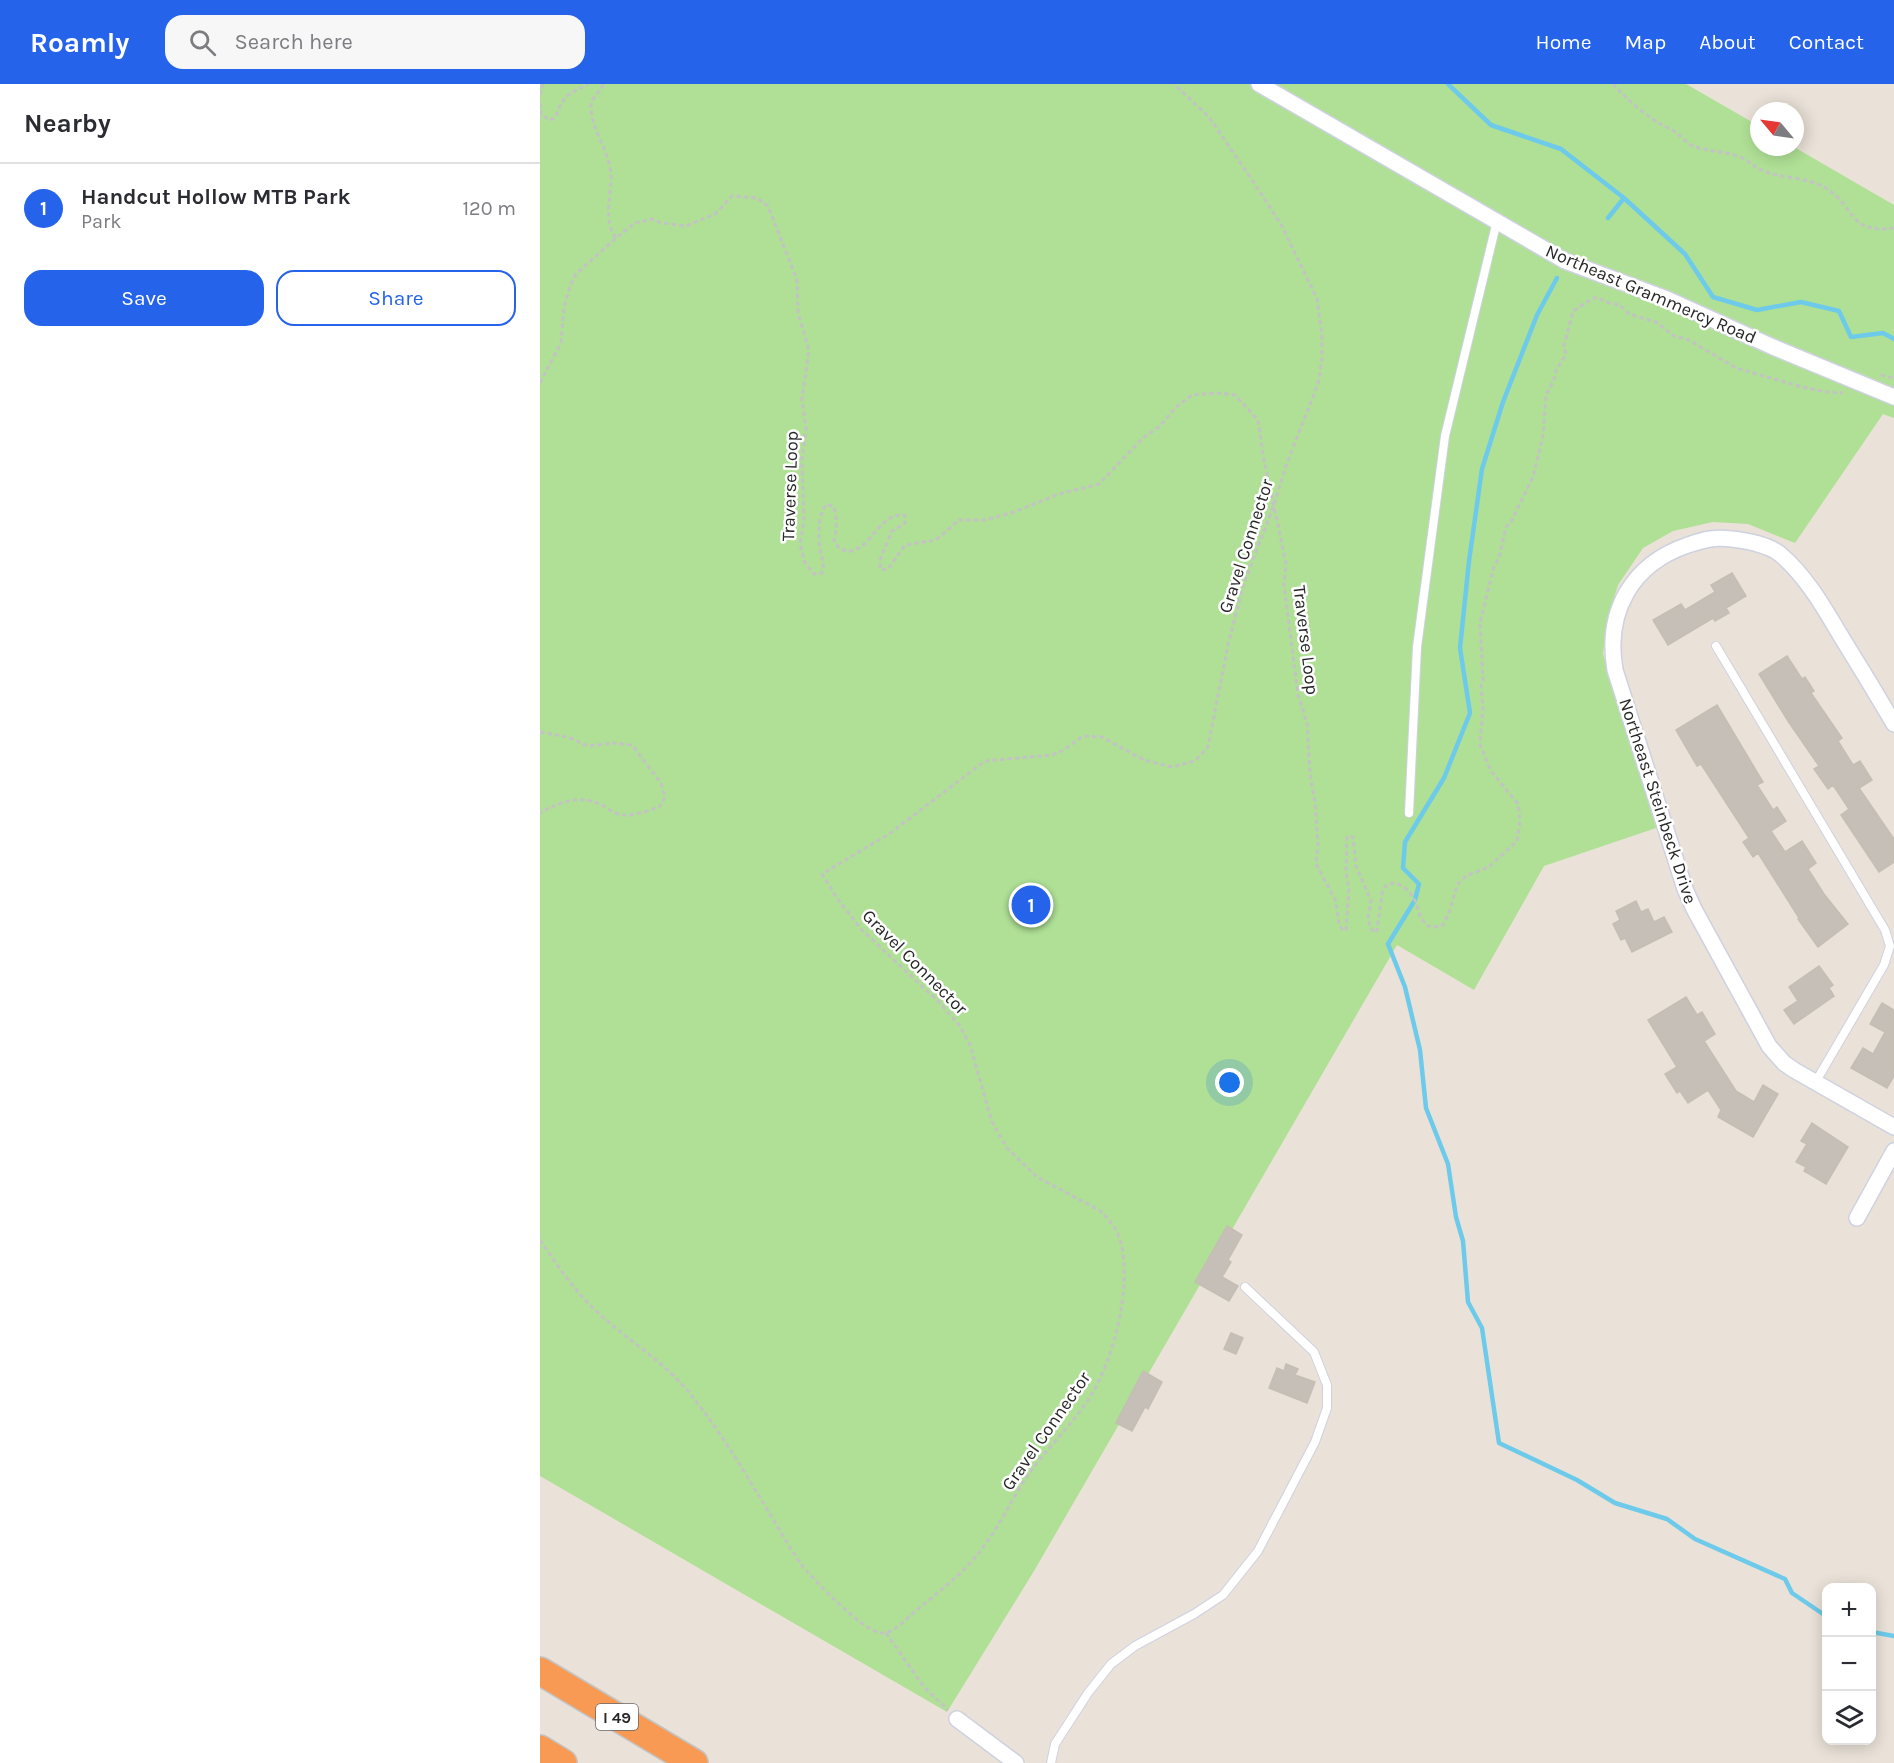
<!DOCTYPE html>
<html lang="en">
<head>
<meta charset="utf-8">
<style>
	body { margin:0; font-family:Karla,sans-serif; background:#f7f7f7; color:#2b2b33 }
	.controls { position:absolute; right:18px; bottom:18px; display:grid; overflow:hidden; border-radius:12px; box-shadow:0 3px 15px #0003 }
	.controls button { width:54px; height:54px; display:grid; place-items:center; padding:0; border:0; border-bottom:2px solid #e1e1e2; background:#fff; color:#2b2b33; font:30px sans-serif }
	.compass { position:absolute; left:1210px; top:18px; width:54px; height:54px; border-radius:50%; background:#fff; box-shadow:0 3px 15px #0003; rotate:299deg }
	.you { position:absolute; left:690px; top:999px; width:21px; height:21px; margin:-15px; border:4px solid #fff; border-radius:50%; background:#1a73e8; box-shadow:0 0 0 9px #1a73e833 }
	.badge { display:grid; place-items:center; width:39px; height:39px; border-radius:50%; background:#2563eb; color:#fff; font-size:20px; font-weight:700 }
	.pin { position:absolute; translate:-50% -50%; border:3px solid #fff; box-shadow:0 2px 6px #0006 }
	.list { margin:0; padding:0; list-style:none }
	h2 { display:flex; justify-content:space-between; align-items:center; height:78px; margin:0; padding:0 24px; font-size:26px }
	h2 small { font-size:20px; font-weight:400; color:#7c7c81 }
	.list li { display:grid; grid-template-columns:39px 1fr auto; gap:18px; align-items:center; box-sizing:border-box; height:90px; padding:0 24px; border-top:2px solid #e1e1e2 }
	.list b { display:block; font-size:22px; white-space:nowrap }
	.list p { margin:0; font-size:20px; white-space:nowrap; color:#7c7c81 }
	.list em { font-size:20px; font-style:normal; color:#7c7c81 }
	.actions { display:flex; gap:12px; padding:18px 24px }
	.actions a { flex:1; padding:14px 0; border:2px solid #2563eb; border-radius:18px; text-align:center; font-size:21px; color:#2563eb }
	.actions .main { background:#2563eb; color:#fff }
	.icon { flex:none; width:33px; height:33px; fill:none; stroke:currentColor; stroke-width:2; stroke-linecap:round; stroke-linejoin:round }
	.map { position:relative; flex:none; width:1354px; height:1679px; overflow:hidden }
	header { display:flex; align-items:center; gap:36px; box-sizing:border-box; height:84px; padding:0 30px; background:#2563eb; color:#fff }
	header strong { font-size:28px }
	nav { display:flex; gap:33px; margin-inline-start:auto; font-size:21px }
	.search { width:420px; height:54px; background:#f7f7f7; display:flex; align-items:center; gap:15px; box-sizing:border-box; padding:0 21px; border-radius:18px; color:#7c7c81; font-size:22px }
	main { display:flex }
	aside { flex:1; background:#fff }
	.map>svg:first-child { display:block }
	.green { fill:#afe095 }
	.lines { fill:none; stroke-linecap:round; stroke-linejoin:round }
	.stream { stroke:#6dcaea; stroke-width:4.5 }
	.building { fill:#c5bfb8; stroke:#c4beb3; stroke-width:1.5 }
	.lane-casing { stroke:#ced1e0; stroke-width:10 }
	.street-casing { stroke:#ced1e0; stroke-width:18 }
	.highway-casing { stroke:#c3c3c3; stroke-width:30 }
	.path { stroke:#c3c3c3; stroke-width:3; stroke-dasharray:4.5 3; stroke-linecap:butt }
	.lane { stroke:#fff; stroke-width:8 }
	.street { stroke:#fff; stroke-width:15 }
	.highway { stroke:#f99a54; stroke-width:27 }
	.labels { text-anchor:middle; stroke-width:5; stroke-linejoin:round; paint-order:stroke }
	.shield { fill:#fff; stroke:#686868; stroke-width:1.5 }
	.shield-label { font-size:16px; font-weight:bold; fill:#272727 }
	.street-label { font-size:18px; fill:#272727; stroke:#fff }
</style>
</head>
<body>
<header>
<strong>Roamly</strong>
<div class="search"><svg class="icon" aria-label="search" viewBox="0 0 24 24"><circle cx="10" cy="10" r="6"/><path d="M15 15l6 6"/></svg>Search here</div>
<nav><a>Home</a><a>Map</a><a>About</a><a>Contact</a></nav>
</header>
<main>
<aside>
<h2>Nearby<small></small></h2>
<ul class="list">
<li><span class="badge">1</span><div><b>Handcut Hollow MTB Park</b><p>Park</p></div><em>120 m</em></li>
</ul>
<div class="actions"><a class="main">Save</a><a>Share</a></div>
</aside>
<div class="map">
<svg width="1354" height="1679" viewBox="0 0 1354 1679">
	<rect width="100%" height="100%" fill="#eae2d8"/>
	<path class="green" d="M 0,0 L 1146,0 L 1219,42 L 1219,63 L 1254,63 L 1354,121 L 1354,334 L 1343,330 L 1255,459 L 1208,440 L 1173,438 L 1133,447 L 1103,464 L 1078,501 L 1067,537 L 1063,570 L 1119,743 L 1004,782 L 934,906 L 857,861 L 494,1487 L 407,1628 L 0,1392 Z"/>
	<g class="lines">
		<path class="stream" d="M 908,0 L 951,41 L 1021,65 L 1084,114 L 1145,170 L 1173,213 L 1217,226 L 1261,218 L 1299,227 L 1311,253 L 1343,249 L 1354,255
			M 1068,134 L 1084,114
			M 1017,194 L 997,231 L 963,318 L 942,385 L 929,477 L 920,564 L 930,629 L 904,694 L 865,758 L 863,784 L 879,800 L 875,816 L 848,860 L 865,903 L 880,966 L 886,1024 L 908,1080 L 916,1133 L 923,1157 L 928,1218 L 942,1244 L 959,1359 L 1037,1396 L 1075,1419 L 1127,1435 L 1155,1455 L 1245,1495 L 1252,1509 L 1286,1532
			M 1332,1548 L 1354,1552"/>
	</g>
	<path class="building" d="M 1192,489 L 1206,512 L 1186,524 L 1189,529 L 1175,537 L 1173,534 L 1128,561 L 1113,536 L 1141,520 L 1145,526 L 1175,508 L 1171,501 Z
		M 1247,572 L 1262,595 L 1265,593 L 1274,607 L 1271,609 L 1302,654 L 1298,657 L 1313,681 L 1320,677 L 1332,696 L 1319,704 L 1354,755 L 1354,778 L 1339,788 L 1301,731 L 1309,725 L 1293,701 L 1288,705 L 1274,685 L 1279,682 L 1248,637 L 1219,590 Z
		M 1177,621 L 1223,698 L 1217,701 L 1233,726 L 1237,723 L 1246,737 L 1231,747 L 1245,768 L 1262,757 L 1276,779 L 1268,785 L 1284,810 L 1308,840 L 1278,863 L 1258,835 L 1259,834 L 1218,769 L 1213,773 L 1203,758 L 1209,754 L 1161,680 L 1157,682 L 1136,646 Z
		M 1096,817 L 1101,828 L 1108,825 L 1114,838 L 1124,833 L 1132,848 L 1092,868 L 1085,854 L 1081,856 L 1073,840 L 1080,836 L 1076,827 Z
		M 1279,882 L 1293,901 L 1289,904 L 1294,912 L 1254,940 L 1244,926 L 1258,917 L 1249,903 Z
		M 1146,913 L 1157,931 L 1162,928 L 1175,950 L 1164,957 L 1196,1007 L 1214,1018 L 1223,1001 L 1238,1010 L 1213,1053 L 1178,1033 L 1181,1026 L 1168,1006 L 1148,1019 L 1140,1007 L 1137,1009 L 1125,990 L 1137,983 L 1108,936 Z
		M 1342,919 L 1354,926 L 1354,992 L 1347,1004 L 1311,984 L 1323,964 L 1333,970 L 1345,948 L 1330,940 Z
		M 1272,1039 L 1308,1063 L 1286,1100 L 1264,1087 L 1266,1083 L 1256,1078 L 1267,1060 L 1261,1057 Z
		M 687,1142 L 702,1151 L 688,1176 L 691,1178 L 682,1193 L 698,1202 L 689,1217 L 655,1198 Z
		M 691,1249 L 703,1254 L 696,1270 L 684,1265 Z
		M 746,1280 L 758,1285 L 755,1291 L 775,1298 L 767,1319 L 729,1304 L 737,1284 L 744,1287 Z
		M 603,1287 L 622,1298 L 608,1325 L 605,1323 L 592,1347 L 576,1339 Z"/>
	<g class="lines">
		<defs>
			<path id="lane" d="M 1176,562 L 1345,846 L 1350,862 L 1344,881 L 1275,999
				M 869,729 L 877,563 L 905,352 L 957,137
				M 511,1679 L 515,1660 L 548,1609 L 571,1580 L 595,1562 L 654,1530 L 683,1511 L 718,1467 L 775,1358 L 787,1324 L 787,1301 L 774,1268 L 705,1203"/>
			<path id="street" d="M 719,0 L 1025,177 L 1127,215 L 1233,263 L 1354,313
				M 1354,640 C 1337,611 1320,583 1302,554 C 1284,524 1267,493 1240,470 C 1227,460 1208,457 1192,455 C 1174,453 1166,455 1148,461 C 1092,480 1065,527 1075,586 L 1145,805 L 1154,825 L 1229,962 L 1244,979 L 1254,986 L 1354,1043
				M 1317,1134 L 1354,1067
				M 417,1635 L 476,1679"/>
			<path id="highway" d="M 0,1587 L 154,1679
				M 0,1665 L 23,1679"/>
		</defs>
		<use href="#lane" class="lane-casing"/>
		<use href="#street" class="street-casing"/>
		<use href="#highway" class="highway-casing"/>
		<path class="path" d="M 63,0 C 61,9 51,12 51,24 C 52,48 69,66 71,90 C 72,110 62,136 76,154
			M 1073,0 C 1086,14 1102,29 1119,39 C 1124,42 1130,44 1135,48 C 1141,52 1146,59 1153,62 C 1169,68 1187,67 1202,74 C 1211,78 1217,85 1226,88 C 1244,94 1268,94 1284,103 C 1315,120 1307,151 1354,144
			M 0,11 L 3,0
			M 0,19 L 1,31 L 10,36 L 15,34 C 25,9 26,12 48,0
			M 1341,291 L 1354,294
			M 0,299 L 21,259 L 24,224 L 30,202 L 36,190 L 76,154 L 95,139 L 112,135 L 122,139 L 146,142 L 175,130 L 192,112 L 217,114 L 228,122 L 257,196 L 258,229 L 269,266 L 262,315 L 266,344 L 262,375 L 264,436 L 260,460 L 265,479 L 274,490 L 282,489 C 285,479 281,473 280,464 C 278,450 278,430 287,420 L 294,423 C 297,433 297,445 294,456 L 299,464 L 308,468 C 313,466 318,465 322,462 C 336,451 344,429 365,431 L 365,439 L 351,448 C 348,462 337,472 341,486 L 348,485 L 365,461 L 396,456 L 419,436 L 445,436 L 474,428 L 519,410 L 559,400 L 603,354 L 620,342 L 636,323 L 652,311 L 677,309 L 695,311 L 718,336 L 723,371 L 746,479 L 744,501 L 758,611 L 767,639 L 770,690 L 775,718 L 778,761 L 776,780 L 795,815 L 799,839 L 803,847 L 806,845 L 809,805 L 806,789 L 807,753 L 813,753 L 816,782 L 831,817 L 828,834 L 830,843 L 835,849 L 837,846 L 843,805 C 854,792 868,804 874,815 C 878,821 878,829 881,834 C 883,837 886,839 888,842 L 898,843 L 903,841 L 909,829 L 917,802 L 921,796 L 928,791 L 949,783 L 977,757 L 980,737 L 978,720 L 951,687 L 940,661 L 943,623 L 941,602 L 943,596 L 940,539 L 954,482 L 959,474 L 966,443 L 971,438 L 993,393 L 1003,352 L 1006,311 L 1014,296 L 1016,286 L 1026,271 L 1024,262 L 1033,227 L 1053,214 L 1058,214 L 1069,219 L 1080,221 L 1089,230 L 1116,238 L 1134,252 L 1149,256 L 1196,284 L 1262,303 L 1287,308 L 1303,309
			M 0,648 L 28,653 L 48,662 L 74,659 L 92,661 L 121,699 L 125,714 L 119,723 C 108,727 94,732 83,731 C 75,730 68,725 62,721 C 40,710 20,718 0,729
			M 0,1156 C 19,1184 38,1212 64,1234 C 91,1258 123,1278 147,1306 C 191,1359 223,1421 260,1479 C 273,1495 324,1549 342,1549 C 354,1549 364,1537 372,1530 C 397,1509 423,1490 442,1465 C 460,1441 472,1415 488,1391 C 507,1364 532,1341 550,1313 C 574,1275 592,1203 581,1159 C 578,1146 569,1135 559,1126 L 497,1093 L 467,1064 L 452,1038 L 430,961 L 420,942 L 399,918 L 321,845 L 297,814 L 282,790 L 349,750 L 445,677 L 512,671 L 524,666 L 540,654 L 546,652 L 562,653 L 604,676 L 632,683 L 655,677 L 668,663 L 688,561 L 703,502 L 734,421 L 747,379 L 778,300 L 782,276 L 782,251 L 777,215 L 742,142 L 712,96 L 669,33 L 634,0
			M 346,1549 L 384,1603 L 408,1626"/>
		<use href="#lane" class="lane"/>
		<use href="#street" class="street"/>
		<use href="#highway" class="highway"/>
	</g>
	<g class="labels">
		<rect class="shield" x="56" y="1620" width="42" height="26" rx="4.5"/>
		<g class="shield-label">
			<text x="77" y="1639">I 49</text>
		</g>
		<g class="street-label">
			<text transform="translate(1111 210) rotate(23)" y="6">Northeast Grammercy Road</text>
			<text transform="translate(250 402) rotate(-88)" y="6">Traverse Loop</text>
			<text transform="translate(706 462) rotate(-72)" y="6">Gravel Connector</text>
			<text transform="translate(766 556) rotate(83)" y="6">Traverse Loop</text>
			<text transform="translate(1118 717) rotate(72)" y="6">Northeast Steinbeck Drive</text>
			<text transform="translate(375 878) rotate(45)" y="6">Gravel Connector</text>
			<text transform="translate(506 1347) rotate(-55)" y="6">Gravel Connector</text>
		</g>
	</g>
</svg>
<div class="controls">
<button>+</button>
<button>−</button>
<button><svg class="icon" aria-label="layers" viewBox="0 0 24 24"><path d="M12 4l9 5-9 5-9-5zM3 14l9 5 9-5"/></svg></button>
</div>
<svg class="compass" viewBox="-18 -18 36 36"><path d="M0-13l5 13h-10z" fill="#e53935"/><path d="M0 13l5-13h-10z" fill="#7c7c81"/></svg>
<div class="you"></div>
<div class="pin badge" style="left:491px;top:821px">1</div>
</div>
</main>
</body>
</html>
